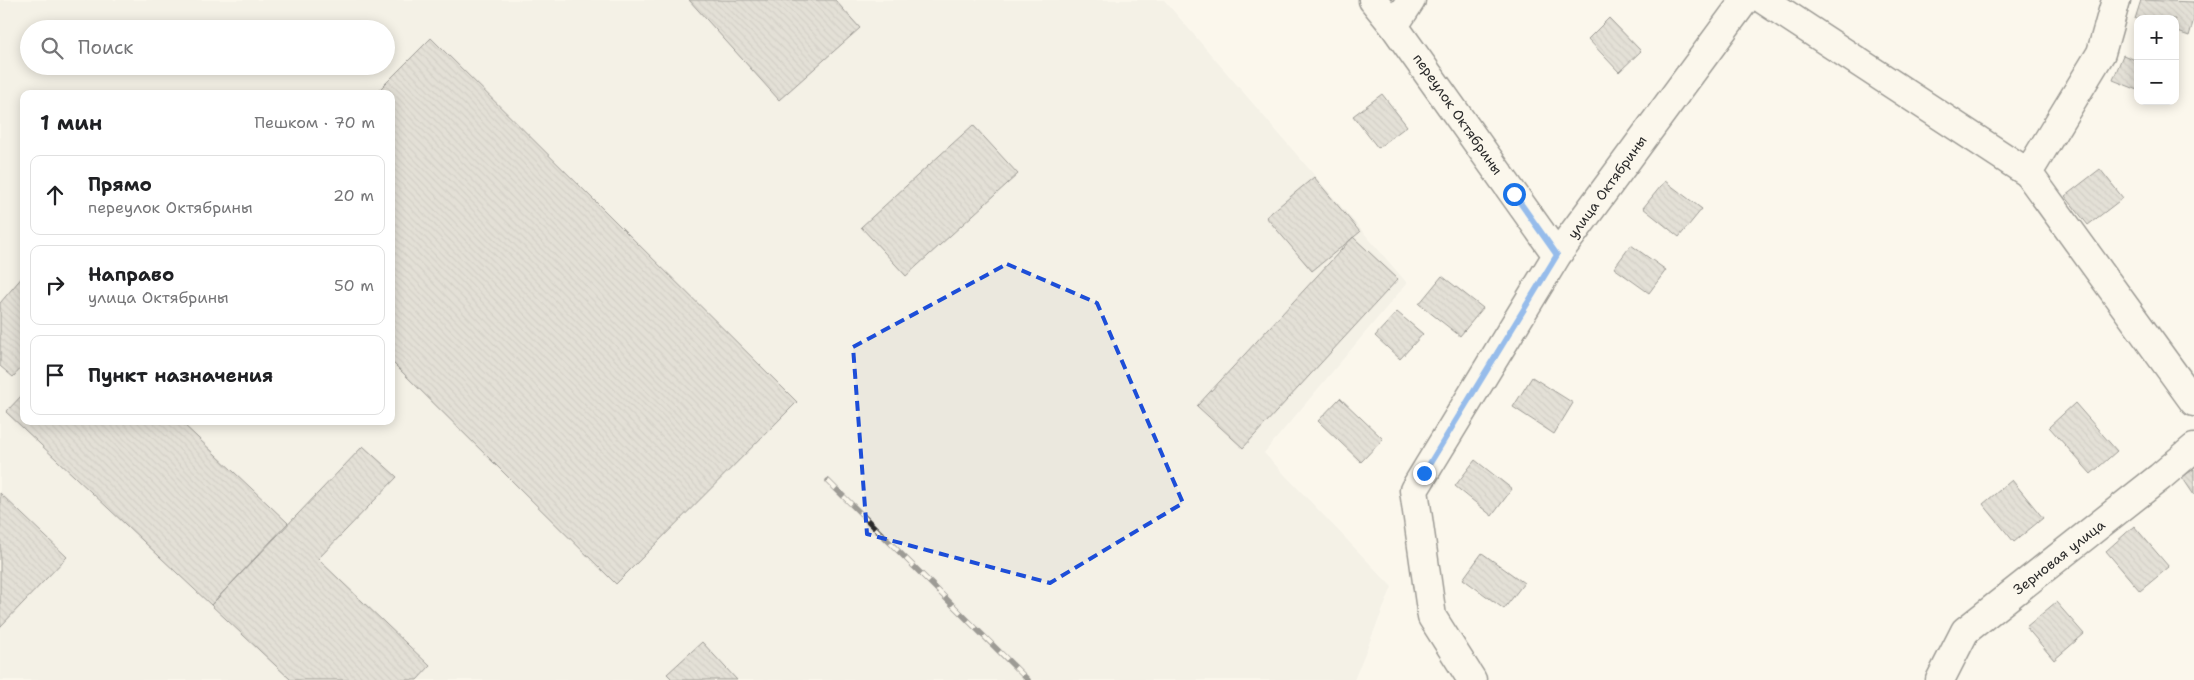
<!DOCTYPE html>
<html lang="ru">
<head>
<meta charset="utf-8">
<style>
	body { margin:0; font-family:"Shantell Sans",sans-serif; background:#f6f6f6; color:#202124 }
	.controls { position:absolute; right:15px; top:15px; display:grid; overflow:hidden; border-radius:10px; box-shadow:0 2px 12px #0003 }
	.controls button { width:45px; height:45px; display:grid; place-items:center; padding:0; border:0; border-bottom:1px solid #e0e0e0; background:#fff; color:#202124; font:25px sans-serif }
	.stop { position:absolute; width:15px; height:15px; margin:-11px; border:4px solid #1a73e8; border-radius:50%; background:#fff }
	.stop.end { background:#1a73e8; border-color:#fff; box-shadow:0 1px 5px #0008 }
	.list { margin:0; padding:0; list-style:none }
	h2 { display:flex; justify-content:space-between; align-items:center; height:65px; margin:0; padding:0 20px; font-size:21px }
	h2 small { font-size:16px; font-weight:400; color:#757577 }
	.list li { display:grid; grid-template-columns:32px 1fr auto; gap:15px; align-items:center; box-sizing:border-box; height:80px; margin:0 10px 10px; padding:0 10px; border:1px solid #e0e0e0; border-radius:10px }
	.list b { display:block; font-size:19px; white-space:nowrap }
	.list p { margin:0; font-size:16px; white-space:nowrap; color:#757577 }
	.list em { font-size:16px; font-style:normal; color:#757577 }
	.icon { flex:none; width:28px; height:28px; fill:none; stroke:currentColor; stroke-width:2; stroke-linecap:round; stroke-linejoin:round }
	.map { position:relative; flex:none; width:2194px; height:680px; overflow:hidden }
	.search { position:absolute; background:#fff; box-shadow:0 2px 12px #0003; left:20px; top:20px; width:375px; height:55px; display:flex; align-items:center; gap:12px; box-sizing:border-box; padding:0 18px; border-radius:28px; color:#757577; font-size:19px }
	.panel { position:absolute; background:#fff; box-shadow:0 2px 12px #0003; left:20px; top:90px; width:375px; height:335px; border-radius:10px }
	.map>svg:first-child { display:block }
	.built { fill:#ebe8de; fill-rule:evenodd }
	.building { fill:url(#building-back-hatch); stroke:#2b2b2b }
	.lines { fill:none; stroke-linecap:round; stroke-linejoin:round }
	.minor-casing { stroke:#2b2b2b; stroke-width:31 }
	.minor { stroke:#fbf7ec; stroke-width:28 }
	.rail-casing { stroke:#2b2b2b; stroke-width:5.5 }
	.rail { stroke:#fbf7ec; stroke-width:4; stroke-dasharray:11; stroke-linecap:butt }
	.route { stroke:#1a73e8; stroke-width:6 }
	.marked { fill:none; stroke:#1d4ed8; stroke-width:4; stroke-dasharray:10 6; stroke-linejoin:round }
	.labels { text-anchor:middle; stroke-width:4; stroke-linejoin:round; paint-order:stroke }
	.street-label { font-size:14px; fill:#2b2b2b; stroke:#fbf7ec }
</style>
</head>
<body>
<div class="map">
<svg width="2194" height="680" viewBox="0 0 2194 680">
	<defs>
		<pattern id="building-back-hatch" width="6" height="6" patternUnits="userSpaceOnUse" patternTransform="scale(1.25)"><rect width="6" height="6" fill="#c7c4bc"/><path d="M-1 5l2 2M0 0l6 6M5-1l2 2" fill="none" stroke="#a29f99"/></pattern>
	</defs>
	<rect width="100%" height="100%" fill="#fbf7ec"/>
	<filter id="ink" filterUnits="userSpaceOnUse"><feTurbulence type="fractalNoise" baseFrequency=".02" numOctaves="2"/><feDisplacementMap in="SourceGraphic" scale="10" xChannelSelector="R" yChannelSelector="G"/><feConvolveMatrix kernelMatrix="1 2 1 2 8 2 1 2 1" color-interpolation-filters="sRGB"/></filter>
	<g filter="url(#ink)">
		<path class="built" d="M 0,0 L 1164,0 L 1407,283 L 1264,453 L 1392,587 L 1354,680 L 0,680 ZM 29,29 L 386,29 L 386,66 L 29,66 ZM 24,94 L 391,94 L 391,421 L 24,421 Z"/>
		<path class="building" d="M 689,0 L 835,0 L 860,28 L 779,100 Z
			M 2141,0 L 2194,2 L 2194,19 L 2189,36 L 2175,31 L 2175,19 L 2135,19 Z
			M 1609,18 L 1641,51 L 1619,72 L 1588,39 Z
			M 431,38 L 797,402 L 616,584 L 391,361 L 391,94 L 375,94 Z
			M 2123,55 L 2138,61 L 2138,90 L 2113,80 Z
			M 1382,94 L 1407,126 L 1378,148 L 1353,116 Z
			M 973,125 L 1018,174 L 906,276 L 861,227 Z
			M 2100,169 L 2123,198 L 2088,225 L 2065,196 Z
			M 1314,177 L 1360,232 L 1312,271 L 1266,217 Z
			M 1665,181 L 1702,209 L 1679,237 L 1643,208 Z
			M 1353,237 L 1398,279 L 1243,448 L 1197,406 Z
			M 1631,245 L 1666,270 L 1649,293 L 1614,268 Z
			M 24,275 L 24,365 L 13,377 L 0,366 L 0,303 Z
			M 1442,276 L 1483,308 L 1460,336 L 1419,304 Z
			M 1397,312 L 1423,334 L 1400,359 L 1375,336 Z
			M 1532,377 L 1573,403 L 1554,434 L 1513,407 Z
			M 24,393 L 24,421 L 180,421 L 288,523 L 211,605 L 6,412 Z
			M 1340,398 L 1383,439 L 1361,462 L 1318,421 Z
			M 2075,403 L 2117,451 L 2091,474 L 2049,427 Z
			M 363,446 L 397,477 L 318,559 L 430,666 L 417,680 L 291,680 L 211,605 Z
			M 1475,460 L 1512,489 L 1492,516 L 1455,486 Z
			M 2194,469 L 2194,495 L 2182,477 Z
			M 2012,480 L 2043,518 L 2014,542 L 1983,504 Z
			M 0,493 L 67,557 L 0,627 Z
			M 2134,526 L 2169,567 L 2140,591 L 2106,551 Z
			M 1482,553 L 1524,583 L 1504,609 L 1463,579 Z
			M 2056,602 L 2084,634 L 2054,660 L 2026,627 Z
			M 702,642 L 737,680 L 673,680 L 667,674 Z"/>
		<g class="lines">
			<defs>
				<path id="minor" d="M 1373,0 L 1394,26 L 1557,255
					M 1764,0 L 2028,173 L 2194,402
					M 1394,26 L 1411,0
					M 2028,173 L 2101,53 L 2116,0
					M 1472,680 L 1432,617 L 1414,490 L 1557,255 L 1745,0
					M 1940,680 L 1965,631 L 2160,477 L 2194,448"/>
			</defs>
			<use href="#minor" class="minor-casing"/>
			<use href="#minor" class="minor"/>
			<defs>
				<path id="rail" d="M 828,481 L 1028,680"/>
			</defs>
			<use href="#rail" class="rail-casing"/>
			<use href="#rail" class="rail"/>
		</g>
	</g>
	<g class="lines" filter="url(#ink)">
		<path class="route" d="M 1424,473 L 1557,255 L 1514,194"/>
	</g>
	<path d="M0 0H2194V680H0ZM 1007,264 L 1097,303 L 1183,503 L 1050,583 L 867,534 L 853,347 Z" fill="#fbf7ec" fill-opacity=".55" fill-rule="evenodd"/>
	<path class="marked" d="M 1007,264 L 1097,303 L 1183,503 L 1050,583 L 867,534 L 853,347 Z"/>
	<g class="labels">
		<g class="street-label">
			<text transform="translate(1458 114) rotate(55)" y="5">переулок Октябрины</text>
			<text transform="translate(1607 187) rotate(-54)" y="5">улица Октябрины</text>
			<text transform="translate(2059 557) rotate(-38)" y="5">Зерновая улица</text>
		</g>
	</g>
</svg>
<div class="controls">
<button>+</button>
<button>−</button>
</div>
<div class="stop" style="left:1514px;top:194px"></div>
<div class="stop end" style="left:1424px;top:473px"></div>
<div class="search"><svg class="icon" aria-label="search" viewBox="0 0 24 24"><circle cx="10" cy="10" r="6"/><path d="M15 15l6 6"/></svg>Поиск</div>
<section class="panel">
<h2>1 мин<small>Пешком · 70 m</small></h2>
<ul class="list">
<li><svg class="icon" aria-label="ahead" viewBox="0 0 24 24"><path d="M12 20V5M6 11l6-6 6 6"/></svg><div><b>Прямо</b><p>переулок Октябрины</p></div><em>20 m</em></li>
<li><svg class="icon" aria-label="right" viewBox="0 0 24 24"><path d="M7 20v-9h11M14 6l5 5-5 5"/></svg><div><b>Направо</b><p>улица Октябрины</p></div><em>50 m</em></li>
<li><svg class="icon" aria-label="arrive" viewBox="0 0 24 24"><path d="M6 21V4h12l-3 4 3 4H6"/></svg><div><b>Пункт назначения</b></div></li>
</ul>
</section>
</div>
</body>
</html>
